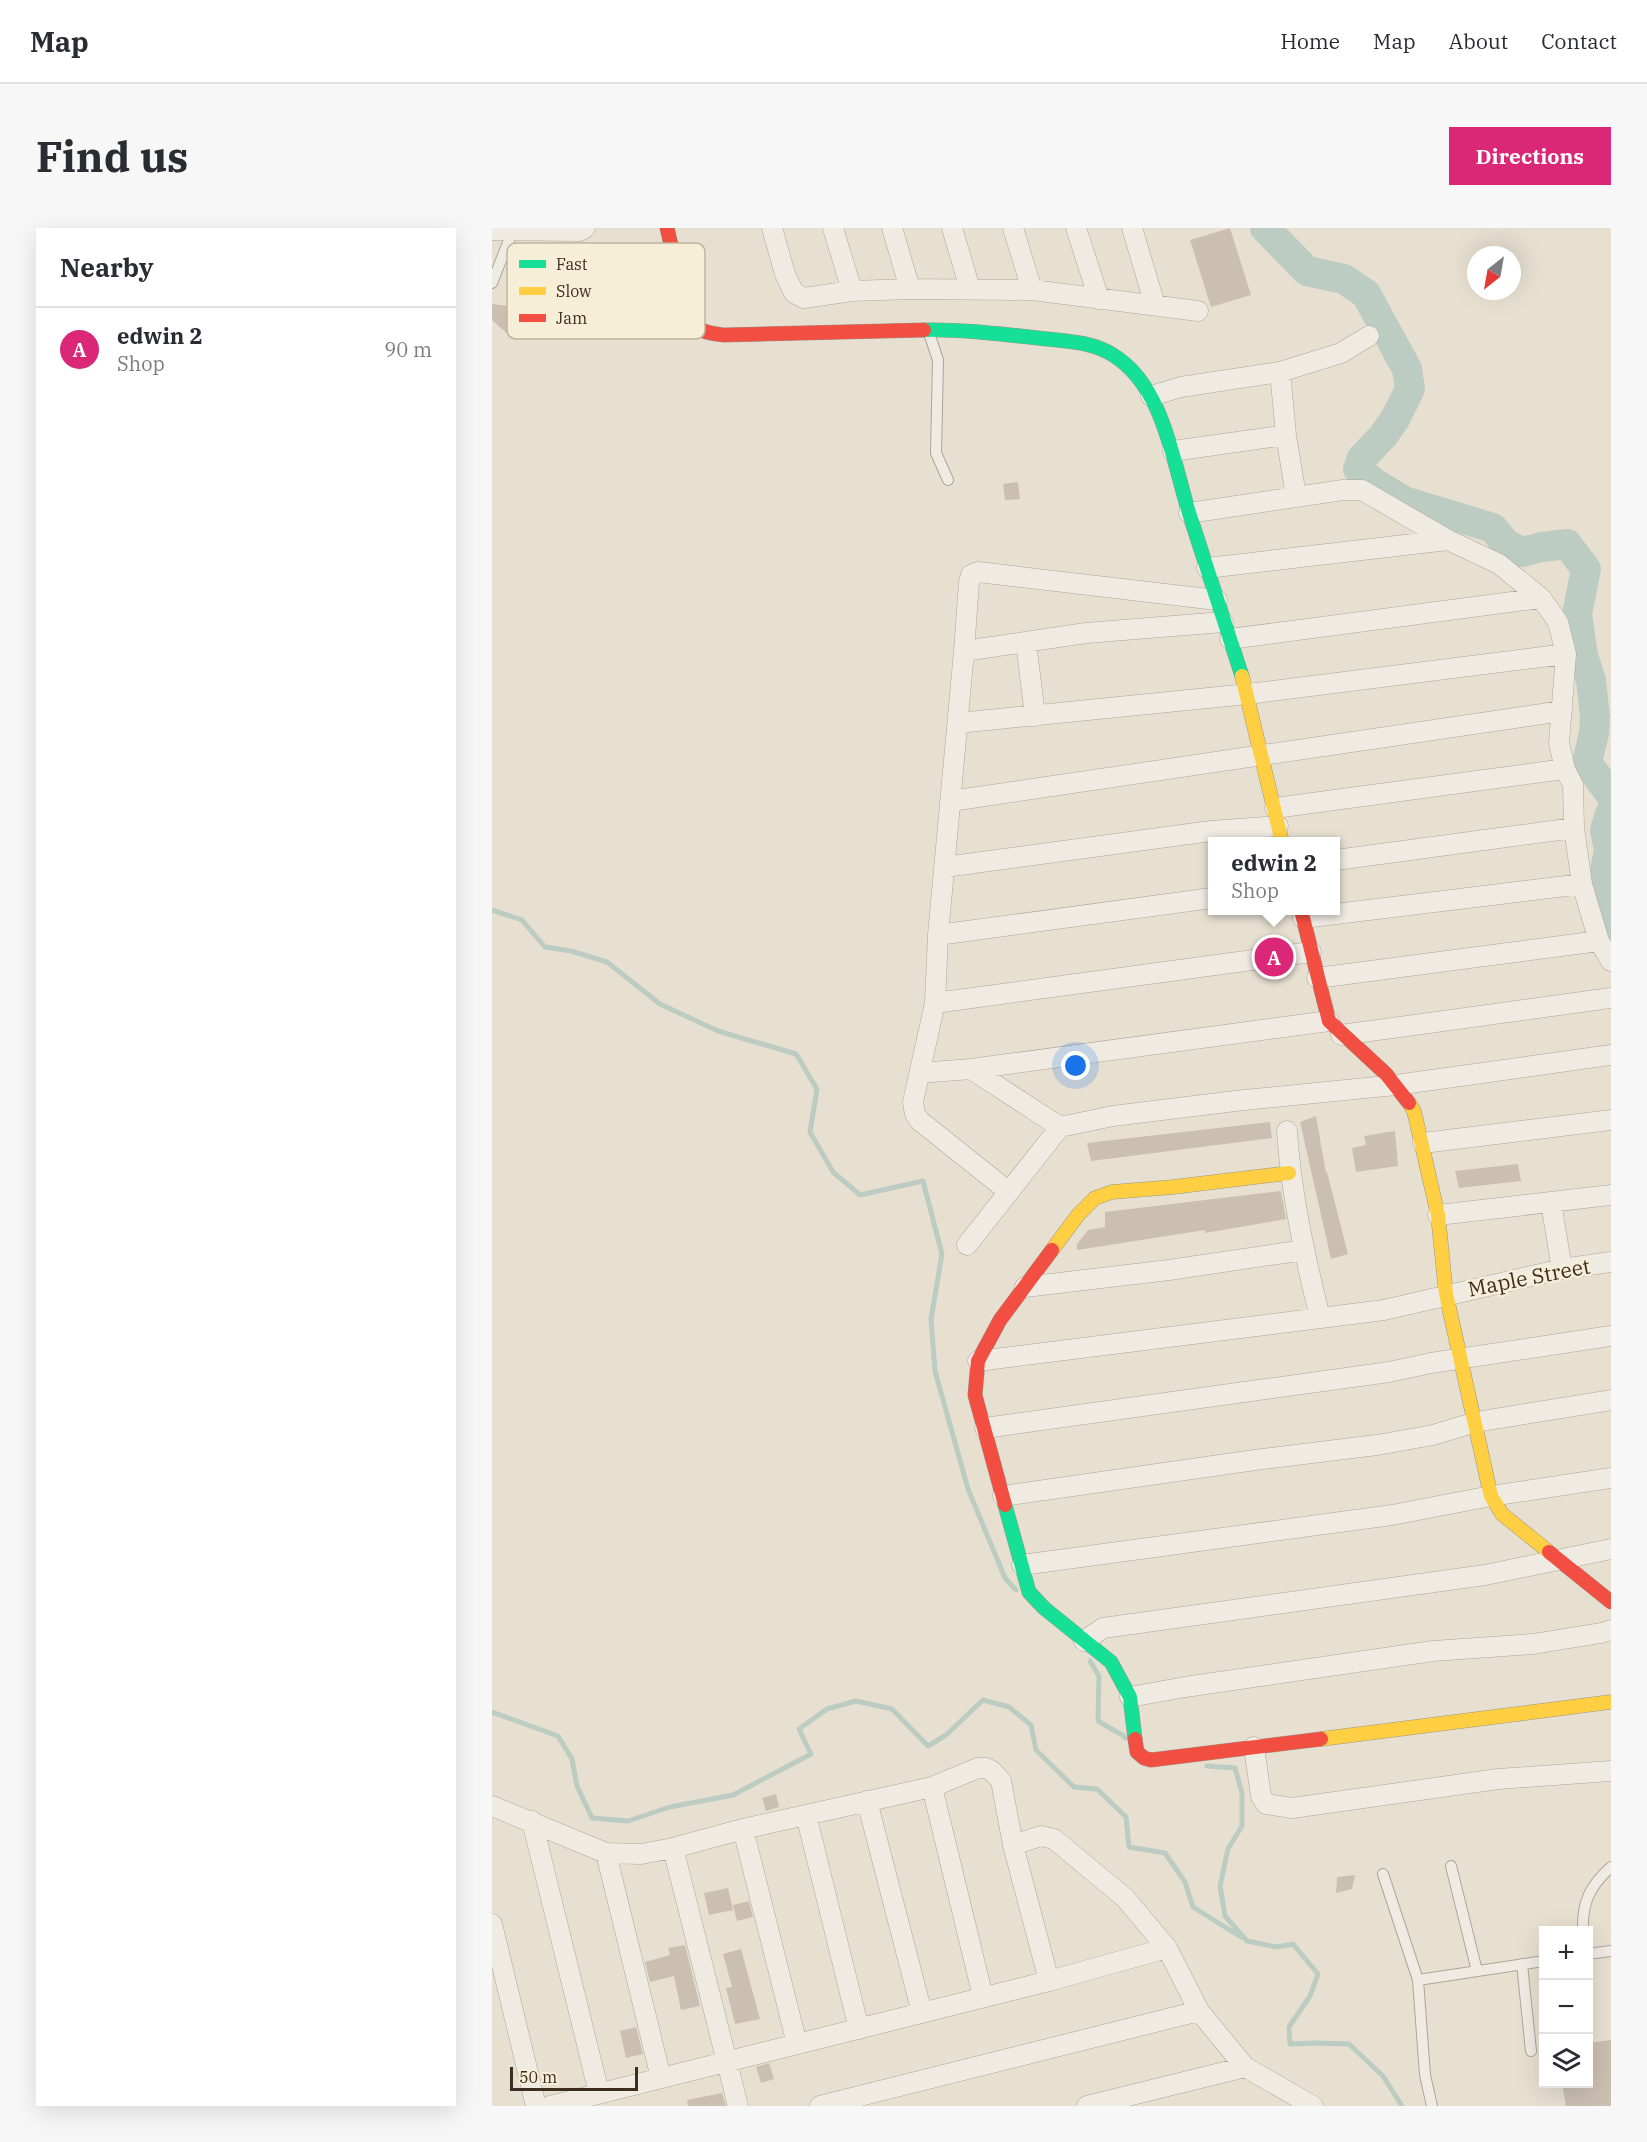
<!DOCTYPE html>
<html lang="en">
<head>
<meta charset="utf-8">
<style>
	body { margin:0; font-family:"IBM Plex Serif",serif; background:#f7f7f7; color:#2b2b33 }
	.controls { position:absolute; right:18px; bottom:18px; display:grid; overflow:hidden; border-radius:0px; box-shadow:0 6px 24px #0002 }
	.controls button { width:54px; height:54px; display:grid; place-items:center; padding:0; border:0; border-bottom:2px solid #e1e1e2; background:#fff; color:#2b2b33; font:30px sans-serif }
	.compass { position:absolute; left:975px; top:18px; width:54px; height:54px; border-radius:50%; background:#fff; box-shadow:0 6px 24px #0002; rotate:211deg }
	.scale { position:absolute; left:18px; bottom:15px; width:128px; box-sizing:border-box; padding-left:6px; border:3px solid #3d2e20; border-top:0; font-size:16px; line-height:21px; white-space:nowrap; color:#3d2e20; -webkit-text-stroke:4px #f7eed8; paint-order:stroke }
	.you { position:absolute; left:584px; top:838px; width:21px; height:21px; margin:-15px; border:4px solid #fff; border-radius:50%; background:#1a73e8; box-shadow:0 0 0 9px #1a73e833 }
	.badge { display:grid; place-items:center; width:39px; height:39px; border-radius:50%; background:#db2777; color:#fff; font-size:20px; font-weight:700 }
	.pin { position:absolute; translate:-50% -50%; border:3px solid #fff; box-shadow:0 2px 6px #0006 }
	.popup { position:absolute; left:716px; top:609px; width:132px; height:78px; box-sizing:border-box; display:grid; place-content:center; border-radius:0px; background:#fff; filter:drop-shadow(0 2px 4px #0005); font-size:20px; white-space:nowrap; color:#7c7c81 }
	.popup b { font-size:22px; color:#2b2b33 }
	.popup::after { content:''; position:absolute; left:50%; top:100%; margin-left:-12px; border:12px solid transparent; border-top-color:#fff }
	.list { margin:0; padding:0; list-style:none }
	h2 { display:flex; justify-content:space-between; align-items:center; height:78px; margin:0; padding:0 24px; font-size:26px }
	h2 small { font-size:20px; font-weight:400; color:#7c7c81 }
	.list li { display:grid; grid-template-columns:39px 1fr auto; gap:18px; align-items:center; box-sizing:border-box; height:84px; padding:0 24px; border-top:2px solid #e1e1e2 }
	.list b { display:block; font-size:22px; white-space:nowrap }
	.list p { margin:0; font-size:20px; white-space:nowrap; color:#7c7c81 }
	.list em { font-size:20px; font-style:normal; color:#7c7c81 }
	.icon { flex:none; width:33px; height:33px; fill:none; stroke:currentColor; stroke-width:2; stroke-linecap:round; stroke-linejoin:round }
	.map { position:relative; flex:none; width:1119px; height:1878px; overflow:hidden; border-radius:0px }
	header { display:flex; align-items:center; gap:36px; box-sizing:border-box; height:84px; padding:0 30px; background:#fff; border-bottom:2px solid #e1e1e2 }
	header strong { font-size:28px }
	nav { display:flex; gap:33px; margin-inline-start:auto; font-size:21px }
	.intro { display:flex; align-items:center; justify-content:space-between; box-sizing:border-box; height:144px; padding:0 36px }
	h1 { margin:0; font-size:42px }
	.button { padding:15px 27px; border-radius:0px; background:#db2777; color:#fff; font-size:21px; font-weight:700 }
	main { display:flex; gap:36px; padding:0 36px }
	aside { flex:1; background:#fff; border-radius:0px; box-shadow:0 6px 24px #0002 }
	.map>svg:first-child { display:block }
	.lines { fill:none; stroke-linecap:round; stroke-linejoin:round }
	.stream { stroke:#bcccc2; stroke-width:5 }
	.river { stroke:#bcccc2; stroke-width:30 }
	.building { fill:#cbbfb2 }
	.lane-casing { stroke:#ada599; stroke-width:12 }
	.street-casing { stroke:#ada599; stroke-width:21 }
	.fast-casing { stroke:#9c958a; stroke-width:15 }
	.slow-casing { stroke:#9c958a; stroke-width:15 }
	.jam-casing { stroke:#9c958a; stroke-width:15 }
	.lane { stroke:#efebe3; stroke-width:10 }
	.street { stroke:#efebe3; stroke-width:20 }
	.fast { stroke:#16e098; stroke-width:14 }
	.slow { stroke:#ffcf43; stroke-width:14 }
	.jam { stroke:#f24e42; stroke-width:14 }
	.labels { text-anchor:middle; stroke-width:5; stroke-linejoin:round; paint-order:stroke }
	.street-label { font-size:21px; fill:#3d2e20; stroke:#f7eed8 }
	.key { fill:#f7eed8; stroke:#bfb4a1; stroke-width:1.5 }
	.key-label { font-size:16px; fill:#3d2e20 }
</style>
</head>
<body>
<header>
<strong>Map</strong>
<nav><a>Home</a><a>Map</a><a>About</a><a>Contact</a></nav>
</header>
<div class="intro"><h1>Find us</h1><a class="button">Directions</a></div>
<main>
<aside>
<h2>Nearby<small></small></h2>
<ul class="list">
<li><span class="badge">A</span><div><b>edwin 2</b><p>Shop</p></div><em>90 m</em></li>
</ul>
</aside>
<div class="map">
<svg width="1119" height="1878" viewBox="0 0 1119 1878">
	<rect width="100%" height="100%" fill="#e7e0d1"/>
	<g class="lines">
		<path class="stream" d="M 0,682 L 30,692 L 53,719 L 79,723 L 115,734 L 168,776 L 226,803 L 304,826 L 325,861 L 318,904 L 341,944 L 368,967 L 431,953 L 450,1026 L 439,1091 L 443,1143 L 476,1261 L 513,1350 L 524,1362
			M 598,1433 L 607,1448 L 606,1493 L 632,1508 L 633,1510
			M 0,1484 L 66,1508 L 80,1531 L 85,1558 L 100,1590 L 136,1593 L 178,1579 L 241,1567 L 319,1526 L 307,1501 L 335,1481 L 364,1473 L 400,1481 L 436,1518 L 454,1507 L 491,1472 L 517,1479 L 539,1497 L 544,1522 L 582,1559 L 605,1561 L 634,1589 L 637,1619 L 673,1625 L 693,1654 L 701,1679 L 749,1709
			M 715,1538 L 743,1540 L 750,1565 L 750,1598 L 736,1621 L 728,1658 L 733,1688 L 755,1713 L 785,1719 L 801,1716 L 826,1746 L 818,1768 L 797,1799 L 798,1816 L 822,1815 L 857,1816 L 891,1848 L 910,1878"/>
		<path class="river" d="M 773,0 L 815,43 L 852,51 L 874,66 L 915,141 L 918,161 L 903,191 L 891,208 L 870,230 L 866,241 L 881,254 L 912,273 L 1001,300 L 1014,316 L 1030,324 L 1050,319 L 1075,316 L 1094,341 L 1085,386 L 1091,428 L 1099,452 L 1103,489 L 1102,505 L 1095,535 L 1119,567
			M 1119,583 L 1113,602 L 1117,622 L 1109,665 L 1119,698"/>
	</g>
	<path class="building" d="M 738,0 L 759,67 L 719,79 L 698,12 Z
		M 0,76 L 15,78 L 20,110 L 0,92 Z
		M 526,254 L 528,271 L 513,272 L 511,256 Z
		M 824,888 L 834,945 L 835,944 L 856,1026 L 839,1031 L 808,894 Z
		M 778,894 L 780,910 L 599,933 L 595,915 Z
		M 903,903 L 906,938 L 864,944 L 860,920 L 874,917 L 872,908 Z
		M 1026,936 L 1029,953 L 967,960 L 963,943 Z
		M 789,963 L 794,991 L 713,1005 L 713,1002 L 585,1022 L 585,1016 L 596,1002 L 613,999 L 613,984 Z
		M 284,1566 L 287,1579 L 274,1583 L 270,1570 Z
		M 863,1647 L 860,1661 L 844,1665 L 845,1649 Z
		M 236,1660 L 241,1682 L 217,1687 L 212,1665 Z
		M 257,1673 L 261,1689 L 245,1693 L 241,1677 Z
		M 193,1717 L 208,1778 L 189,1782 L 182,1748 L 158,1754 L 153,1734 L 178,1727 L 176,1720 Z
		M 249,1721 L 268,1791 L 243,1796 L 234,1760 L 240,1759 L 231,1726 Z
		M 144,1799 L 151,1826 L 134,1830 L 128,1803 Z
		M 1119,1812 L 1119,1878 L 1074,1878 L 1070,1856 L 1096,1856 L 1096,1815 Z
		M 277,1835 L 282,1851 L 269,1855 L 264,1839 Z
		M 230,1865 L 234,1878 L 196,1878 L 195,1872 Z"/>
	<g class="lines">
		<defs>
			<path id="lane" d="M 0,55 L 21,2
				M 437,105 L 446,132 L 444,225 L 456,252
				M 959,1638 L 985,1743
				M 891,1646 L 926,1752 L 933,1847 L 940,1878
				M 1091,1702 C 1090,1674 1098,1658 1119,1639
				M 1096,1726 L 1119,1723
				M 1030,1736 L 1039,1823
				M 926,1752 L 1052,1733"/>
			<path id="street" d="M 280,0 L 293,46 L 302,65 L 312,70 L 360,63 L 418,61 L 540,62 L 706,83
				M 341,0 L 360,63
				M 400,0 L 418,61
				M 460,0 L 478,61
				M 521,0 L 540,62
				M 584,0 L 607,71
				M 640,0 L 663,77
				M 0,2 L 88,3 L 93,0
				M 788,144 L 794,207 L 804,268
				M 659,168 L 689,159 L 788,144 L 849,125 L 877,108
				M 681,223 L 794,207
				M 697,285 L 851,262 L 870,262 L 956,312 L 1007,336 L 1049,370 L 1066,394 L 1074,426 L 1067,515 L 1073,541 L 1081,557 L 1082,600 L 1090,656 L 1107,713 L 1119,733
				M 715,340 L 956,312
				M 725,372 L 486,344 L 479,347 L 477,354 L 472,423 L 594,405 L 731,394
				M 738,411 L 1049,370
				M 534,414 L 543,488
				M 472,423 L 446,707 L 443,775 L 421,874 L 423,886 L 428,893 L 517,964
				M 466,495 L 756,466 L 1074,426
				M 459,573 L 1070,483
				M 783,580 L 1073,541
				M 844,632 L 1082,600
				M 453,639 L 719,603 L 786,598
				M 811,690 L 1090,656
				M 446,707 L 720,670
				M 825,750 L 1107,713
				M 443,775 L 819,724
				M 849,807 L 1119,770
				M 479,841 L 837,793
				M 428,845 L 479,841 L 568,899 L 621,888 L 743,873 L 904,857 L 1119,827
				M 795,903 C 799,967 813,1028 828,1090
				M 931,915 L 1119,892
				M 1059,975 L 1070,1041
				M 946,987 L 1119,967
				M 475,1017 L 568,899
				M 533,1059 L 677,1042 L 812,1022
				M 486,1133 L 892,1082 L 1070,1041 L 1119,1034
				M 493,1200 L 897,1144 L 939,1135 L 1119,1108
				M 511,1268 L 763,1232 L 885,1217 L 941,1207 L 984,1194 L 1119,1172
				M 530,1337 L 900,1287 L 999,1268 L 1119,1250
				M 592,1413 L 611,1400 L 993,1347 L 1119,1321
				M 638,1469 L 693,1459 L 941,1423 L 1041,1416 L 1109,1405 L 1119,1402
				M 762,1519 L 769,1568 L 774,1576 L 800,1580 L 1006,1551 L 1119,1543
				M 440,1559 L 491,1769
				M 375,1573 L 430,1785
				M 0,1578 L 114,1625 L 149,1626 L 181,1620 L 251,1601 L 440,1559 L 486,1540 L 494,1540 L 500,1543 L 509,1553 L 521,1617 L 557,1753
				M 314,1587 L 367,1801
				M 40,1593 L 107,1865
				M 251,1601 L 305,1816
				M 521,1617 L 549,1608 L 562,1611 L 633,1670 L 675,1720 L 707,1783 L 753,1839 L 821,1878
				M 181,1620 L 246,1878
				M 114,1625 L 169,1850
				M 0,1696 L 44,1878
				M 58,1878 L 557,1753 L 675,1720
				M 328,1878 L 707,1783
				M 595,1878 L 753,1839"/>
			<path id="fast" d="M 432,102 C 470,101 508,106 546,110 C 571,113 599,113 621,127 C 672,158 681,235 698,288 C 715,341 733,395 750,448
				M 513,1277 L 537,1364 L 552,1380 L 619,1434 L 638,1469 L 643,1511"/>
			<path id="slow" d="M 750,448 L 790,614
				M 917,875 L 922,883 L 946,987 L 954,1066 L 999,1268 L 1010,1286 L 1057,1324
				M 560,1022 L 586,987 L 603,970 L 620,964 L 681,959 L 797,945
				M 829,1511 L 1119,1474"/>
			<path id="jam" d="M 175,0 C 181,21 190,86 205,99 C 212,105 223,106 232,107 L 432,102
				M 809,682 L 837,793 L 894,846 L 917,875
				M 513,1277 L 483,1167 L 486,1133 L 508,1092 L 560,1022
				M 1057,1324 L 1119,1374
				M 643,1511 L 645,1524 L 652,1530 L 659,1532 L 829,1511"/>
		</defs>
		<use href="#lane" class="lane-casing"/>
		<use href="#street" class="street-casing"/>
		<use href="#fast" class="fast-casing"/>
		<use href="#slow" class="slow-casing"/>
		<use href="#jam" class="jam-casing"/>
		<use href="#lane" class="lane"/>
		<use href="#street" class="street"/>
		<use href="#fast" class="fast"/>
		<use href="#slow" class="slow"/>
		<use href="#jam" class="jam"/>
	</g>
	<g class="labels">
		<g class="street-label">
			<text transform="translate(1037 1050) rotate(-11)" y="7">Maple Street</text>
		</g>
	</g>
	<rect x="15" y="15" width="198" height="96" rx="9" class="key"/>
	<rect x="27" y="32" width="27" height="8" fill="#16e098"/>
	<rect x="27" y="59" width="27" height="8" fill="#ffcf43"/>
	<rect x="27" y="86" width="27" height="8" fill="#f24e42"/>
	<g class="key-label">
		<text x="64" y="42">Fast</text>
		<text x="64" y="69">Slow</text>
		<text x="64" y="96">Jam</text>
	</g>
</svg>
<div class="controls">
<button>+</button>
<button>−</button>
<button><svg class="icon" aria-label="layers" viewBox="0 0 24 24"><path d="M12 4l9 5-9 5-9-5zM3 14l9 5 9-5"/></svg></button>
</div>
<svg class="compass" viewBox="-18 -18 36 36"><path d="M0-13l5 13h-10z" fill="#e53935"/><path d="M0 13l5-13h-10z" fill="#7c7c81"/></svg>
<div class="scale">50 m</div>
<div class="you"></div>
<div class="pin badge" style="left:782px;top:729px">A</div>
<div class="popup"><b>edwin 2</b>Shop</div>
</div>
</main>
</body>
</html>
